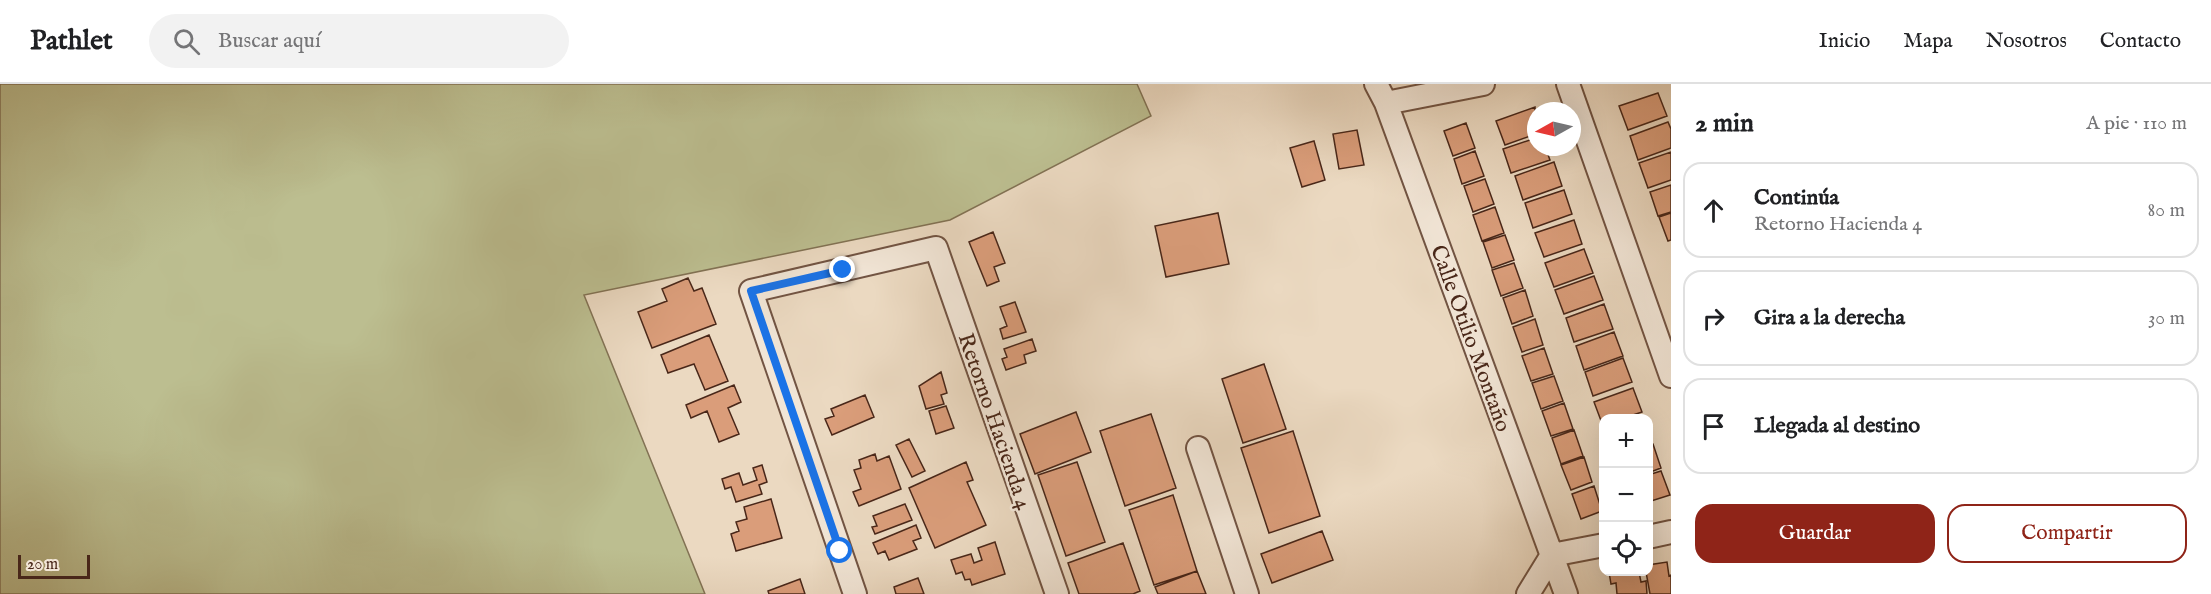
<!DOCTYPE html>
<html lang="es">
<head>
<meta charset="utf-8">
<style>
	body { margin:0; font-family:"IM FELL English",serif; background:#f2f2f2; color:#202124 }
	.controls { position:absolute; right:18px; bottom:18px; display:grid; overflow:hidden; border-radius:12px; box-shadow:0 6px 24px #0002 }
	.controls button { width:54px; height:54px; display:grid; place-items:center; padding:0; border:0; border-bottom:2px solid #e0e0e0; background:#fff; color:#202124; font:30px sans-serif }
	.compass { position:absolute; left:1527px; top:18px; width:54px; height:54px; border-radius:50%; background:#fff; box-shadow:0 6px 24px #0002; rotate:262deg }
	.scale { position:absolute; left:18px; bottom:15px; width:72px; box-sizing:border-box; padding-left:6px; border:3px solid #492719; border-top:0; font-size:16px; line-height:21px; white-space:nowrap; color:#492719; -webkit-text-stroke:4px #f2e6d7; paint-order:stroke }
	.stop { position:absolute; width:18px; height:18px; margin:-14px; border:4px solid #1a73e8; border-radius:50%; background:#fff }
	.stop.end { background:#1a73e8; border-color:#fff; box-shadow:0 2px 6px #0008 }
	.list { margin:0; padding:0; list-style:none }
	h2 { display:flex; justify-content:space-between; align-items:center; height:78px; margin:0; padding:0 24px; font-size:26px }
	h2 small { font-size:20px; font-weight:400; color:#757577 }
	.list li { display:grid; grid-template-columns:39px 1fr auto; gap:18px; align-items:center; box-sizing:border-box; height:96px; margin:0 12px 12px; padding:0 12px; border:2px solid #e0e0e0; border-radius:18px }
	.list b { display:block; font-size:22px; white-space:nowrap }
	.list p { margin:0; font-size:20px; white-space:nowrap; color:#757577 }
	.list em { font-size:20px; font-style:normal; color:#757577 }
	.actions { display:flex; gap:12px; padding:18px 24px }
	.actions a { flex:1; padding:14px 0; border:2px solid #8f2418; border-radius:18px; text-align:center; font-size:21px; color:#8f2418 }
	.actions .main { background:#8f2418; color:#fff }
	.icon { flex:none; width:33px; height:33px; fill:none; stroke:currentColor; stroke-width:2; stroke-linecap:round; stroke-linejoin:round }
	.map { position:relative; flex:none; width:1671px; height:510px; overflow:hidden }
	header { display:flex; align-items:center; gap:36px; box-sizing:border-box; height:84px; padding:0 30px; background:#fff; border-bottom:2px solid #e0e0e0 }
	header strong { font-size:28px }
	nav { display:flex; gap:33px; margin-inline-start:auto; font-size:21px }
	.search { width:420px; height:54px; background:#f2f2f2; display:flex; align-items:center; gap:15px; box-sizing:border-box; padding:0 21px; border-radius:33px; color:#757577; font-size:22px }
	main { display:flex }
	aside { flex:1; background:#fff }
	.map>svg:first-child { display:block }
	.green { fill:#bcbe90; stroke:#827254; stroke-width:1.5 }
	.building { fill:#da9d7a; stroke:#492719; stroke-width:1.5 }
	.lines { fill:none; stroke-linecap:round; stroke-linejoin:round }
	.minor-casing { stroke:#725443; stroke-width:26 }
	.minor { stroke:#f2e6d7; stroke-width:22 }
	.route { stroke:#1a73e8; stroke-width:8 }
	.labels { text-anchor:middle; stroke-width:5; stroke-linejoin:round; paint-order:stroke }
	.street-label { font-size:22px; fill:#492719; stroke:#f2e6d7 }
</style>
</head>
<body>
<header>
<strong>Pathlet</strong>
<div class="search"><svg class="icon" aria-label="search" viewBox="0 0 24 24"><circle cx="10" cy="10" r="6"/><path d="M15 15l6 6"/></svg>Buscar aquí</div>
<nav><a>Inicio</a><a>Mapa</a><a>Nosotros</a><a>Contacto</a></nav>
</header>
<main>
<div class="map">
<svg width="1671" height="510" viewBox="0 0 1671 510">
	<rect width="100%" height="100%" fill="#ebd9c1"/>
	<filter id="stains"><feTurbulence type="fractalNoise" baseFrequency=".00333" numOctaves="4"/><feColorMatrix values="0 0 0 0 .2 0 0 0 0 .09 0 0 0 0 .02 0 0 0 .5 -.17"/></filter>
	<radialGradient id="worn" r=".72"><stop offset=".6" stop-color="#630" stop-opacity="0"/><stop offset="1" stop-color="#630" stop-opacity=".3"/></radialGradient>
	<path class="green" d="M 0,0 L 1137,0 L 1151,32 L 950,136 L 584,211 L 705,510 L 0,510 Z"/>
	<path class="building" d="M 1658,9 L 1667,32 L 1628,46 L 1619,22 Z
		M 1535,23 L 1536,50 L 1505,61 L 1496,37 Z
		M 1668,38 L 1671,45 L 1671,64 L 1638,76 L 1630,52 Z
		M 1466,39 L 1475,64 L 1453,72 L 1444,47 Z
		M 1357,46 L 1364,81 L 1339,85 L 1333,50 Z
		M 1536,54 L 1536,63 L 1545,63 L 1550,76 L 1511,89 L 1503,65 Z
		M 1314,57 L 1325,96 L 1302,103 L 1290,64 Z
		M 1475,67 L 1484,92 L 1462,100 L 1454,75 Z
		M 1671,68 L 1671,96 L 1648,104 L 1639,79 Z
		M 1554,78 L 1562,102 L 1523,116 L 1515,92 Z
		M 1485,95 L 1494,120 L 1473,128 L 1464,102 Z
		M 1671,101 L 1671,128 L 1658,132 L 1650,108 Z
		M 1564,106 L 1572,130 L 1533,144 L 1525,119 Z
		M 1495,123 L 1504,149 L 1482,157 L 1473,131 Z
		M 1218,129 L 1229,180 L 1166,193 L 1155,142 Z
		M 1671,129 L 1671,156 L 1668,157 L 1659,133 Z
		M 1574,136 L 1582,160 L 1544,173 L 1535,149 Z
		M 993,148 L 1005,179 L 994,183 L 999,197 L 987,202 L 969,158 Z
		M 1505,151 L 1514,176 L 1492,184 L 1483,158 Z
		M 1584,165 L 1593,189 L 1554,203 L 1545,179 Z
		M 1514,179 L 1523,204 L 1501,212 L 1492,186 Z
		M 1594,192 L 1603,216 L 1564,230 L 1555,206 Z
		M 688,194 L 694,207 L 702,204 L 716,240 L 652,264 L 638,228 L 667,217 L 662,205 Z
		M 1525,206 L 1533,232 L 1512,240 L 1503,214 Z
		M 1015,218 L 1026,248 L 1003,255 L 1000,245 L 1007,242 L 1000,223 Z
		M 1604,220 L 1613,245 L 1574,258 L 1566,234 Z
		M 1535,235 L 1543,261 L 1522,268 L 1513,243 Z
		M 1614,248 L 1623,272 L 1584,286 L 1576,262 Z
		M 709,251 L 728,297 L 705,306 L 694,280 L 668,289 L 661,271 Z
		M 1032,255 L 1036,267 L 1024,271 L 1026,279 L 1006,286 L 1002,275 L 1007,273 L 1004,265 Z
		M 1544,264 L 1553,290 L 1531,297 L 1522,272 Z
		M 1623,274 L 1632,298 L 1593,312 L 1585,288 Z
		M 1264,280 L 1286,345 L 1243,359 L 1222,295 Z
		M 941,288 L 947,309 L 941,311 L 944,320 L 926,325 L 919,302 Z
		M 1554,292 L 1563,317 L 1541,325 L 1532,299 Z
		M 734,301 L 741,318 L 728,324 L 739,350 L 719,358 L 707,327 L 691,334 L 686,321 Z
		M 1633,304 L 1642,328 L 1624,334 L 1604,334 L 1603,342 L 1594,318 Z
		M 865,311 L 874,333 L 832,351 L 825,335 L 834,332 L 831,325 Z
		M 1564,319 L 1573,345 L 1551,352 L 1542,327 Z
		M 946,322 L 954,344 L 936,350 L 929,327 Z
		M 1076,328 L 1091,368 L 1035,390 L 1020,350 Z
		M 1151,330 L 1176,404 L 1125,422 L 1100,347 Z
		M 1574,346 L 1583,372 L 1561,380 L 1552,354 Z
		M 1293,347 L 1320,432 L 1269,449 L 1241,364 Z
		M 909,355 L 925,387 L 912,393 L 896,361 Z
		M 1653,360 L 1661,384 L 1648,389 L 1648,361 Z
		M 875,370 L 877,377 L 889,372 L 901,405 L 859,422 L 853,408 L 861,405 L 854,386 L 861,384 L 859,376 Z
		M 1584,373 L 1592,398 L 1571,406 L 1561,381 Z
		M 966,378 L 973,396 L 967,398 L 986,441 L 935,464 L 909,404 Z
		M 1077,378 L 1105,458 L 1066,472 L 1038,391 Z
		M 762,381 L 767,398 L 759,401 L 762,410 L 736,418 L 731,403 L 725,405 L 722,395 L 739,389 L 743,401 L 757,396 L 753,384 Z
		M 1661,387 L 1670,411 L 1648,418 L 1648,391 Z
		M 1594,402 L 1602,427 L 1581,435 L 1572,410 Z
		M 1173,411 L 1197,487 L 1154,501 L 1129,426 Z
		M 771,415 L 782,454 L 736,467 L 731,450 L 739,447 L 736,438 L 747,435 L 744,423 Z
		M 905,420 L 912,436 L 875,450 L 872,443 L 877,442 L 873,432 Z
		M 916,441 L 921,454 L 913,457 L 917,465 L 889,476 L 885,467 L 878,470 L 873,459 Z
		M 1322,447 L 1333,476 L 1272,499 L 1261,470 Z
		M 995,458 L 1005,490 L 972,501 L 970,495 L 965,496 L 962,488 L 956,490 L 951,476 L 971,470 L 974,479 L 982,476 L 978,464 Z
		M 1123,459 L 1140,507 L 1133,510 L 1079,510 L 1068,479 Z
		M 1667,478 L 1669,492 L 1671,491 L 1671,510 L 1650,510 L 1646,488 L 1648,488 L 1648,481 Z
		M 1197,487 L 1206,510 L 1158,510 L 1155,503 Z
		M 1609,488 L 1639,488 L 1641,498 L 1646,497 L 1647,510 L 1617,510 L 1616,499 L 1611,500 Z
		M 918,494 L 924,510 L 896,510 L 894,503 Z
		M 800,495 L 805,510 L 769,510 L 768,507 Z"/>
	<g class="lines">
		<defs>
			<path id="minor" d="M 1376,0 L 1386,19 L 1566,510
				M 1568,0 L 1671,292
				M 1386,19 L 1483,0
				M 1198,364 L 1247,510
				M 1648,453 L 1671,448
				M 855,510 L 751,207 L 936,164 L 1057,510
				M 1528,510 L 1552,471 L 1604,461"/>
		</defs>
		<use href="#minor" class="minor-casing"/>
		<use href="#minor" class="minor"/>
	</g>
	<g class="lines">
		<path class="route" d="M 840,467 L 751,207 L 843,186"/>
	</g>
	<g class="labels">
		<g class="street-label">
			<text transform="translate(1472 254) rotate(70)" y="8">Calle Otilio Montaño</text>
			<text transform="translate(996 337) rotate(71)" y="8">Retorno Hacienda 4</text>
		</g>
	</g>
	<rect width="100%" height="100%" filter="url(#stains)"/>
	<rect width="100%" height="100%" fill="url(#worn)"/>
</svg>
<div class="controls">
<button>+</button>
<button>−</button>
<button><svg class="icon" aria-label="locate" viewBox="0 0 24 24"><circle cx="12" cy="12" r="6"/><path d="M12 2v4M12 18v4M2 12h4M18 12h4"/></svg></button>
</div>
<svg class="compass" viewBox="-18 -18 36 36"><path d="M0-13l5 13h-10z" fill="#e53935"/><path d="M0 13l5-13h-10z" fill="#757577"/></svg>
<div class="scale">20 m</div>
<div class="stop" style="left:840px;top:467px"></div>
<div class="stop end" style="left:843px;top:186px"></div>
</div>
<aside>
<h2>2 min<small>A pie · 110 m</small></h2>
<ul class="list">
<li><svg class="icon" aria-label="ahead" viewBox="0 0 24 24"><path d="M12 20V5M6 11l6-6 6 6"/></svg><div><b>Continúa</b><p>Retorno Hacienda 4</p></div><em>80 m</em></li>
<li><svg class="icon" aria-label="right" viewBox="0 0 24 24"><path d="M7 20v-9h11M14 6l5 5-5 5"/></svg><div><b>Gira a la derecha</b></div><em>30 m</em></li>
<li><svg class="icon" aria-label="arrive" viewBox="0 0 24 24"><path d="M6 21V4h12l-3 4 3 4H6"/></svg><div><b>Llegada al destino</b></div></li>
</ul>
<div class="actions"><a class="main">Guardar</a><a>Compartir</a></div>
</aside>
</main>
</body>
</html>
